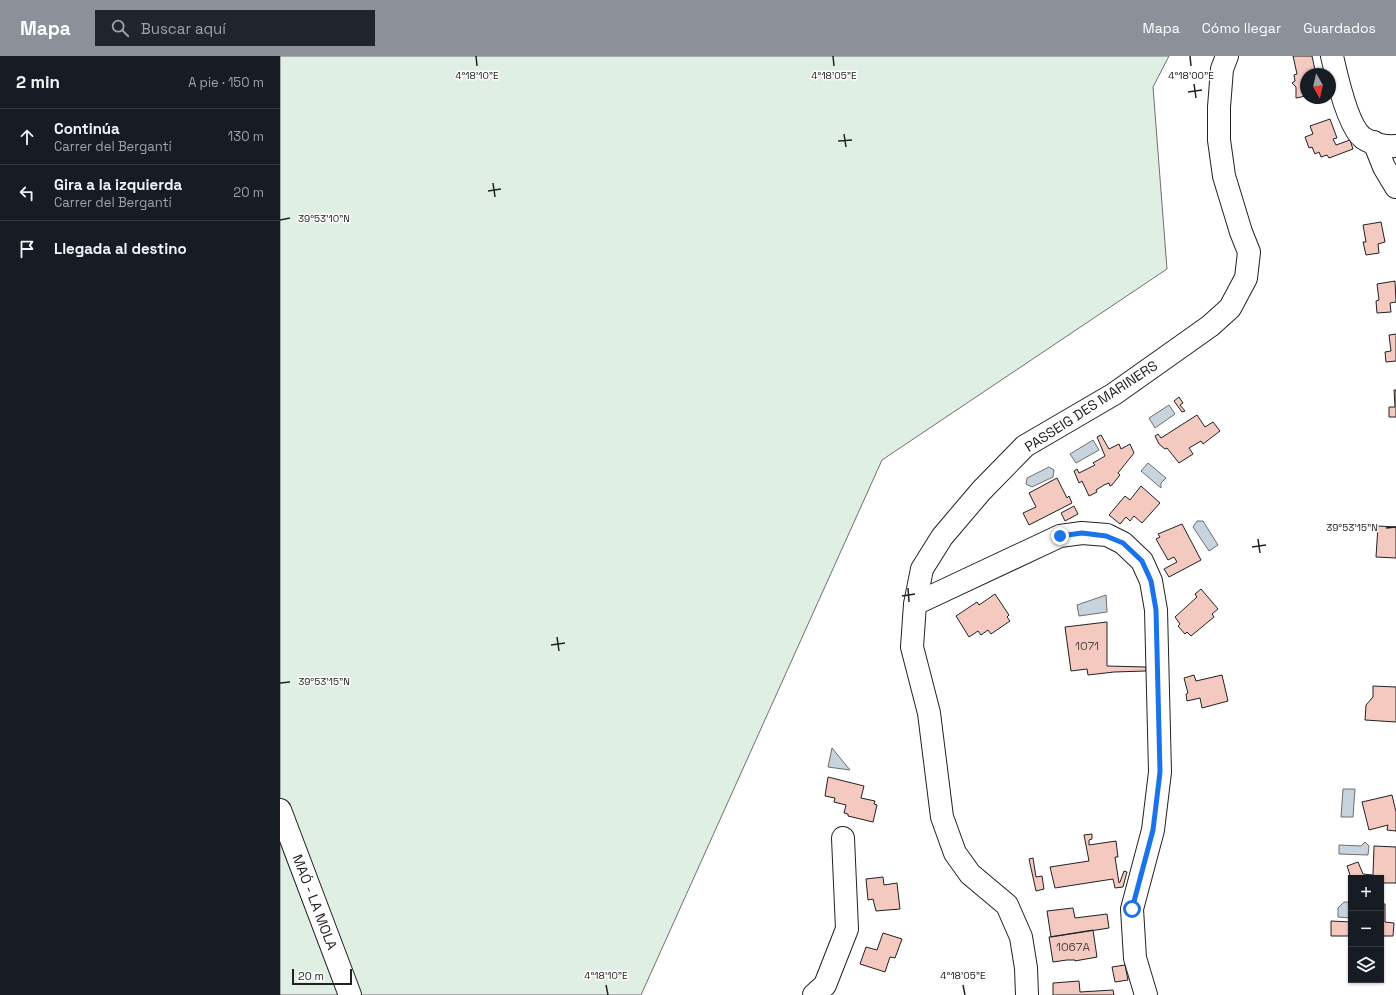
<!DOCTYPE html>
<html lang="es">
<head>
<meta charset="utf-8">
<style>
	body { margin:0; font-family:"Space Grotesk",sans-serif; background:#20242c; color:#f1f3f6 }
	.controls { position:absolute; right:12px; bottom:12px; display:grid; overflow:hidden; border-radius:0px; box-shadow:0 1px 3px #0004 }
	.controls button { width:36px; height:36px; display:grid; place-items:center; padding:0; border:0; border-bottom:1px solid #363941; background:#171b24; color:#f1f3f6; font:20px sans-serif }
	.compass { position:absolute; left:1020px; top:12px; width:36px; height:36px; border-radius:50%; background:#171b24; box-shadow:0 1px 3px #0004; rotate:172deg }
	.scale { position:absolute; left:12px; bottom:10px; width:60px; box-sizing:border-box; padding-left:4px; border:2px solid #222; border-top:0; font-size:11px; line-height:14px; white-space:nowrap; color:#222; -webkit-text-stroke:3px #fff; paint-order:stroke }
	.stop { position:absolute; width:12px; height:12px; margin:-9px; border:3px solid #1a73e8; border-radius:50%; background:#fff }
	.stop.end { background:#1a73e8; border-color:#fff; box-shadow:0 1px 4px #0008 }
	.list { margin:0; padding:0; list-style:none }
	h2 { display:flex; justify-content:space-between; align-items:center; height:52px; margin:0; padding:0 16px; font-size:17px }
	h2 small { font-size:13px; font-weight:400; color:#9ea1a6 }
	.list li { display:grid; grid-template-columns:26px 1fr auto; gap:12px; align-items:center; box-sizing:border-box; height:56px; padding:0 16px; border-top:1px solid #363941 }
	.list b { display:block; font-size:15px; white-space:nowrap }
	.list p { margin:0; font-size:13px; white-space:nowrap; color:#9ea1a6 }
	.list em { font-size:13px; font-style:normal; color:#9ea1a6 }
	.icon { flex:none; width:22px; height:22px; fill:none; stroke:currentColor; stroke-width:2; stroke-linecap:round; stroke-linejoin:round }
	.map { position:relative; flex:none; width:1116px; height:939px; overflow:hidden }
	header { display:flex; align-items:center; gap:24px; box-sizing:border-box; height:56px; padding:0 20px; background:#8c9099; color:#fff }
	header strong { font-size:19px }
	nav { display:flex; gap:22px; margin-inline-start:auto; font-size:14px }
	.search { width:280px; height:36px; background:#20242c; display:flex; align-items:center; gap:10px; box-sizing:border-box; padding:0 14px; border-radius:0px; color:#9ea1a6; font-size:15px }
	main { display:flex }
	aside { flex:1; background:#171b24 }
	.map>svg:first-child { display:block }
	.green { fill:#e0efe3; stroke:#6f6f6f }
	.water { fill:#c7d3dd; stroke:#6f6f6f }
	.building { fill:#f3c9c0; stroke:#222 }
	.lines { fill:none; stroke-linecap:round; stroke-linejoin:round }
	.minor-casing { stroke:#222; stroke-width:24 }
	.minor { stroke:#fff; stroke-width:22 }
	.route { stroke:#1a73e8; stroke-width:5 }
	.ticks { fill:none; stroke:#222; stroke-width:1.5 }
	.labels { text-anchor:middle; stroke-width:3; stroke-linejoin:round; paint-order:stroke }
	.number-label { font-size:12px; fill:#564c4a }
	.street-label { font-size:14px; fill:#222; stroke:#fff }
	.ticks-label { font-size:10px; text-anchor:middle; fill:#222; stroke:#fff; stroke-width:3; stroke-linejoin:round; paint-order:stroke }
</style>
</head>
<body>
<header>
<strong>Mapa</strong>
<div class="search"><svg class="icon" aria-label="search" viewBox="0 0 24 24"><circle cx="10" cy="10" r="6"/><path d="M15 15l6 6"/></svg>Buscar aquí</div>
<nav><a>Mapa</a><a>Cómo llegar</a><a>Guardados</a></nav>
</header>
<main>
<aside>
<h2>2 min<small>A pie · 150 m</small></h2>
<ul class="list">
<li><svg class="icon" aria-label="ahead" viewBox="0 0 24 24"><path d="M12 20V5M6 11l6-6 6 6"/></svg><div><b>Continúa</b><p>Carrer del Bergantí</p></div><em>130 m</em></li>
<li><svg class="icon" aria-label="left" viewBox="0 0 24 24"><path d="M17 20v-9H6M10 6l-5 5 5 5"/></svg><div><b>Gira a la izquierda</b><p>Carrer del Bergantí</p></div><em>20 m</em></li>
<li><svg class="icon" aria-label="arrive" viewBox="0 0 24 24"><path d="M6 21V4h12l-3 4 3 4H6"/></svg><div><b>Llegada al destino</b></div></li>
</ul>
</aside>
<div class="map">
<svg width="1116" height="939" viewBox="0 0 1116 939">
	<rect width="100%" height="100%" fill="#fff"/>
	<path class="green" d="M 0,0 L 889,0 L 873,31 L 887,213 L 602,404 L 361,939 L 0,939 Z"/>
	<path class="water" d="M 889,349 L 895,358 L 875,372 L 869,362 Z
		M 813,384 L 819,394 L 796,407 L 790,398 Z
		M 868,407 L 886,422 L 881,427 L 881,432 L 861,415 Z
		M 769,411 L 774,414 L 773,421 L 752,431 L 746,428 L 747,422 Z
		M 917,465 L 923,465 L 938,489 L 929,495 L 913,471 Z
		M 826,539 L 827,556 L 799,560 L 797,549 Z
		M 552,692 L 570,714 L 548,711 Z
		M 1063,733 L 1075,733 L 1073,761 L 1061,761 Z
		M 1085,786 L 1089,790 L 1088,799 L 1059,798 L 1059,789 L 1081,790 Z
		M 1064,846 L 1071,846 L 1071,862 L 1058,861 L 1058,852 Z"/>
	<path class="building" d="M 1013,0 L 1032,0 L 1035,14 L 1033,15 L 1034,18 L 1026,18 L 1026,40 L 1016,42 L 1016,31 L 1012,27 L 1015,25 L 1014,19 L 1017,18 Z
		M 1050,63 L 1057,82 L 1053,83 L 1056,89 L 1070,84 L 1073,93 L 1049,102 L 1047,99 L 1041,101 L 1039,96 L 1035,98 L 1032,91 L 1029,92 L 1025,81 L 1033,78 L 1030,70 Z
		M 1101,166 L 1105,186 L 1098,188 L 1099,197 L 1086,199 L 1083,186 L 1086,186 L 1083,169 Z
		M 1115,225 L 1116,246 L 1110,247 L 1111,256 L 1097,257 L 1096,245 L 1099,244 L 1097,228 Z
		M 1116,278 L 1116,305 L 1106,306 L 1105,296 L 1111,295 L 1109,279 Z
		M 1114,334 L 1116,334 L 1116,361 L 1109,361 L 1109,351 L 1115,351 Z
		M 899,341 L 903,347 L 900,349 L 905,355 L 902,356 L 894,345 Z
		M 917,359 L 925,371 L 933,366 L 940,375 L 923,388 L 921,385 L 909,392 L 913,398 L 899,407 L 887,392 L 885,393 L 879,388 L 875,380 L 878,378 L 881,382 Z
		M 821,379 L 829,393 L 839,388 L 841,393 L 850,388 L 854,397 L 838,417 L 840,419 L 832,429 L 830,430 L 829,427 L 824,429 L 816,434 L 817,436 L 809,440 L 802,425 L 799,427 L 794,415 L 797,413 L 799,417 L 815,409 L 813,407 L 825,400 L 817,381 Z
		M 777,422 L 787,442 L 789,440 L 792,447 L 749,469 L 743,457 L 756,451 L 749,437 Z
		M 861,430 L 880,447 L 862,467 L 854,460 L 850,465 L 846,461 L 840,468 L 829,459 L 845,440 L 850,444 Z
		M 794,450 L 798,458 L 785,465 L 781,457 Z
		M 902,468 L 921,504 L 889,521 L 884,513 L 897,506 L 894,501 L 888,504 L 876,483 L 880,481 L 878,478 Z
		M 1098,470 L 1116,471 L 1116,502 L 1096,501 Z
		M 921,533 L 938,553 L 932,558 L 934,561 L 911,580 L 907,576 L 905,578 L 898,570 L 900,568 L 895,561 L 917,541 L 915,538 Z
		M 715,538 L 729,559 L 727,561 L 730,565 L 711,578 L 708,574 L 701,579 L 698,575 L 689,581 L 676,560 L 697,546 L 699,549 Z
		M 827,566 L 827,610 L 866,611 L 866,615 L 834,616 L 808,619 L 807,613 L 791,615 L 785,571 Z
		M 914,619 L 916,625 L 942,619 L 948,645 L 922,652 L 920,642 L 907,645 L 906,638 L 908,637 L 904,622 Z
		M 1093,630 L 1116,631 L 1116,666 L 1085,664 L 1086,649 L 1093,641 Z
		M 548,721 L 584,730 L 581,742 L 595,745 L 594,748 L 597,749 L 593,766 L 568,760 L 568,758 L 564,757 L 566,749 L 554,746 L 555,742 L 545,740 Z
		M 1112,739 L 1116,756 L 1116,775 L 1107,774 L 1108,769 L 1089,774 L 1082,746 Z
		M 812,778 L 812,783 L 809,784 L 809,789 L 836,785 L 838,801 L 835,801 L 839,827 L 840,826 L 844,815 L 847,816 L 843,831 L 835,832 L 833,823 L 775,832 L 770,811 L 809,805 L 804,779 Z
		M 1094,790 L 1116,791 L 1116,827 L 1101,827 L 1101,822 L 1071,822 L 1067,810 L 1078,806 L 1083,818 L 1093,819 Z
		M 753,802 L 756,821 L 762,820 L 764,833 L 756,835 L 749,803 Z
		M 603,821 L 604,829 L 617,827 L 620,853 L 596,855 L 593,843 L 588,844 L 586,823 Z
		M 1101,848 L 1105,848 L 1105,866 L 1114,867 L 1113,880 L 1101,880 Z
		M 793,852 L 795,862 L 827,858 L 829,872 L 771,881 L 767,855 Z
		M 1051,865 L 1071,866 L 1071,880 L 1051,880 Z
		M 813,874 L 817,901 L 795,905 L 795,904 L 787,904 L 773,906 L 769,881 Z
		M 603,877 L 622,883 L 615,902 L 610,901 L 605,916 L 580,908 L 586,891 L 597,894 Z
		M 845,909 L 848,924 L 835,926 L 832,911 Z
		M 799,925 L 800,936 L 833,934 L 834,939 L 773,939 L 773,927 Z"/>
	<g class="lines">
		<defs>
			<path id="minor" d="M 1052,0 C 1056,18 1068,71 1083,82 C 1092,88 1106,91 1116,90
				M 1094,86 L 1104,111 L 1116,131
				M 635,548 L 780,480 L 802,477 L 827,479 L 843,487 L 862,505 L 871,525 L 876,554 L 880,716 L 873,774 L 852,853 L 855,902 L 866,939
				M 0,754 L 70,939
				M 534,939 L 545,929 L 567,873 L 563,782
				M 747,939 L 746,912 L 741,881 L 727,849 L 690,818 L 675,797 L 662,761 L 649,657 L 632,591 L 635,548 L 642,513 L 662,481 L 701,435 L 745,390 L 834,338 L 930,270 L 950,252 L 966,222 L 969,196 L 961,176 L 944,120 L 939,84 L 939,51 L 942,13 L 947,0"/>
		</defs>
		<use href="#minor" class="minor-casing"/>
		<use href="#minor" class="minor"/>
	</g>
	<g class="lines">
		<path class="route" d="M 780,480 L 802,477 L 826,480 L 843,487 L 862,505 L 871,525 L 876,554 L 880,716 L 873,774 L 852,853"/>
	</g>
	<path class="ticks" d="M 196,0 L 197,10M 553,0 L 554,10M 910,0 L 911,10M 914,28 L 916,42M 908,36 L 922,34M 564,78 L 566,91M 558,85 L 572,84M 213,127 L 215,141M 208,135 L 221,133M 0,164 L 10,162M 1106,472 L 1116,471M 978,483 L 980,497M 972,491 L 986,489M 628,532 L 629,546M 622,540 L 635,538M 277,581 L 279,595M 271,589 L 285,587M 0,627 L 10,626M 326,929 L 328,939M 683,929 L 685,939"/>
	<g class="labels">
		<g class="number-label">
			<text x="807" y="594">1071</text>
			<text x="793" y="895">1067A</text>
		</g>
		<g class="street-label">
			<text transform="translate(811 350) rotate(-33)" y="5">PASSEIG DES MARINERS</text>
			<text transform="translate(35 846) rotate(69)" y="5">MAÓ - LA MOLA</text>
		</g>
	</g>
	<g class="ticks-label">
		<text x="197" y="23">4°18'10"E</text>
		<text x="554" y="23">4°18'05"E</text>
		<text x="911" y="23">4°18'00"E</text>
		<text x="44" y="166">39°53'10"N</text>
		<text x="1072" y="475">39°53'15"N</text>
		<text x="44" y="629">39°53'15"N</text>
		<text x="326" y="923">4°18'10"E</text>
		<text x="683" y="923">4°18'05"E</text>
	</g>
</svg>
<div class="controls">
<button>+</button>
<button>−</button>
<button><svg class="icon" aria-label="layers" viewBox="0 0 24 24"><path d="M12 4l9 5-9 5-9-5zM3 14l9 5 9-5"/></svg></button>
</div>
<svg class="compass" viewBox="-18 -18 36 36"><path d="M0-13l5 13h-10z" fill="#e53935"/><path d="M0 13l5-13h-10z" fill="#9ea1a6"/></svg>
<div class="scale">20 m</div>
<div class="stop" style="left:852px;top:853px"></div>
<div class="stop end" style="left:780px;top:480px"></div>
</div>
</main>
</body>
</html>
